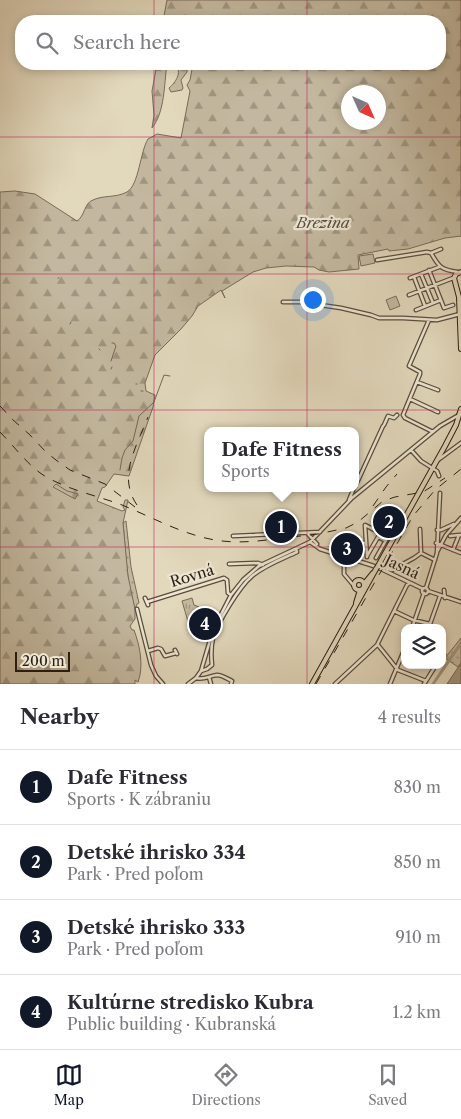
<!DOCTYPE html>
<html lang="en">
<head>
<meta charset="utf-8">
<style>
	body { margin:0; font-family:"Libre Caslon Text",serif; background:#f7f7f7; color:#2b2b33 }
	.controls { position:absolute; right:15px; bottom:15px; display:grid; overflow:hidden; border-radius:10px; box-shadow:0 2px 8px #0003 }
	.controls button { width:45px; height:45px; display:grid; place-items:center; padding:0; border:0; border-bottom:1px solid #e1e1e2; background:#fff; color:#2b2b33; font:25px sans-serif }
	.compass { position:absolute; left:341px; top:85px; width:45px; height:45px; border-radius:50%; background:#fff; box-shadow:0 2px 8px #0003; rotate:135deg }
	.scale { position:absolute; left:15px; bottom:12px; width:55px; box-sizing:border-box; padding-left:5px; border:2px solid #2c1e12; border-top:0; font-size:14px; line-height:18px; white-space:nowrap; color:#2c1e12; -webkit-text-stroke:4px #ece6d3; paint-order:stroke }
	.you { position:absolute; left:312px; top:299px; width:18px; height:18px; margin:-12px; border:4px solid #fff; border-radius:50%; background:#1a73e8; box-shadow:0 0 0 8px #1a73e833 }
	.badge { display:grid; place-items:center; width:32px; height:32px; border-radius:50%; background:#111827; color:#fff; font-size:16px; font-weight:700 }
	.pin { position:absolute; translate:-50% -50%; border:2px solid #fff; box-shadow:0 1px 5px #0006 }
	.popup { position:absolute; left:204px; top:427px; width:155px; height:65px; box-sizing:border-box; display:grid; place-content:center; border-radius:10px; background:#fff; filter:drop-shadow(0 1px 4px #0005); font-size:16px; white-space:nowrap; color:#7c7c81 }
	.popup b { font-size:19px; color:#2b2b33 }
	.popup::after { content:''; position:absolute; left:50%; top:100%; margin-left:-10px; border:10px solid transparent; border-top-color:#fff }
	.list { margin:0; padding:0; list-style:none }
	h2 { display:flex; justify-content:space-between; align-items:center; height:65px; margin:0; padding:0 20px; font-size:21px }
	h2 small { font-size:16px; font-weight:400; color:#7c7c81 }
	.list li { display:grid; grid-template-columns:32px 1fr auto; gap:15px; align-items:center; box-sizing:border-box; height:75px; padding:0 20px; border-top:1px solid #e1e1e2 }
	.list b { display:block; font-size:19px; white-space:nowrap }
	.list p { margin:0; font-size:16px; white-space:nowrap; color:#7c7c81 }
	.list em { font-size:16px; font-style:normal; color:#7c7c81 }
	.icon { flex:none; width:28px; height:28px; fill:none; stroke:currentColor; stroke-width:2; stroke-linecap:round; stroke-linejoin:round }
	.map { position:relative; flex:none; width:461px; height:684px; overflow:hidden }
	.search { position:absolute; background:#fff; box-shadow:0 2px 8px #0003; left:15px; right:15px; top:15px; height:55px; display:flex; align-items:center; gap:12px; box-sizing:border-box; padding:0 18px; border-radius:20px; color:#7c7c81; font-size:19px }
	.sheet { height:365px; background:#fff }
	nav { display:flex; justify-content:space-around; align-items:center; box-sizing:border-box; height:70px; border-top:1px solid #e1e1e2; background:#fff; font-size:14px; color:#7c7c81 }
	nav a { display:grid; justify-items:center; gap:2px }
	nav .on { color:#111827 }
	.map>svg:first-child { display:block }
	.grass { fill:url(#grass-dots); stroke:#786b58 }
	.forest { fill:url(#forest-firs); stroke:#786b58; fill-rule:evenodd }
	.cemetery { fill:url(#cemetery-stones); stroke:#786b58 }
	.park { fill:url(#park-tufts); stroke:#786b58 }
	.garden { fill:#c3b89f; stroke:#786b58 }
	.water { fill:#a49982; stroke:#746855 }
	.lines { fill:none; stroke-linecap:round; stroke-linejoin:round }
	.stream { stroke:#746855; stroke-width:1 }
	.river { stroke:#a49982; stroke-width:3 }
	.minor-casing { stroke:#5a4c3c; stroke-width:5 }
	.major-casing { stroke:#2c1e12; stroke-width:6 }
	.minor { stroke:#ece6d3; stroke-width:2.5 }
	.major { stroke:#e2d8bc; stroke-width:4 }
	.rail { stroke:#2c1e12; stroke-width:1; stroke-dasharray:9 9; stroke-linecap:butt }
	.major-bridge-casing { stroke:#2c1e12; stroke-width:6; stroke-linecap:butt }
	.major-bridge { stroke:#e2d8bc; stroke-width:4 }
	.grid { fill:none; stroke:#c2185b; stroke-width:1; stroke-opacity:0.55 }
	.labels { text-anchor:middle; stroke-width:4.5; stroke-linejoin:round; paint-order:stroke }
	.park-label { font-size:15px; font-style:italic; fill:#594c3c; stroke:#ece6d3 }
	.street-label { font-size:15px; fill:#2c1e12; stroke:#ece6d3 }
</style>
</head>
<body>
<div class="map">
<svg width="461" height="684" viewBox="0 0 461 684">
	<defs>
		<pattern id="grass-dots" width="8" height="8" patternUnits="userSpaceOnUse" patternTransform="scale(1.25)"><rect width="8" height="8" fill="#c3b89f"/><path d="M2 2h.1M6 6h.1" fill="none" stroke="#9f9580" stroke-width="1.8" stroke-linecap="round"/></pattern>
		<pattern id="forest-firs" width="22" height="20" patternUnits="userSpaceOnUse" patternTransform="scale(1.25)"><rect width="22" height="20" fill="#c3b89f"/><path d="M5 1l3.5 6h-7zM16 11l3.5 6h-7z" fill="#9f9580"/></pattern>
		<pattern id="cemetery-stones" width="16" height="16" patternUnits="userSpaceOnUse" patternTransform="scale(1.25)"><rect width="16" height="16" fill="#c3b89f"/><path d="M2 7V4a2 2 0 0 1 4 0v3zM10 15v-3a2 2 0 0 1 4 0v3z" fill="#9f9580"/></pattern>
		<pattern id="park-tufts" width="24" height="20" patternUnits="userSpaceOnUse" patternTransform="scale(1.25)"><rect width="24" height="20" fill="#c3b89f"/><path d="M3 7l-1-3M5 7V3M7 7l1-3M15 17l-1-3M17 17v-4M19 17l1-3" fill="none" stroke="#9f9580"/></pattern>
	</defs>
	<rect width="100%" height="100%" fill="#e2d8bc"/>
	<filter id="stains"><feTurbulence type="fractalNoise" baseFrequency=".004" numOctaves="4"/><feColorMatrix values="0 0 0 0 .2 0 0 0 0 .09 0 0 0 0 .02 0 0 0 .5 -.17"/></filter>
	<radialGradient id="worn" r=".72"><stop offset=".6" stop-color="#630" stop-opacity="0"/><stop offset="1" stop-color="#630" stop-opacity=".3"/></radialGradient>
	<path class="grass" d="M 126,521 L 131,567 L 139,603 L 137,604 L 135,609 C 126,581 126,552 123,523 Z
		M 461,638 L 461,663 L 458,667 L 445,658 Z"/>
	<path class="forest" d="M 167,0 L 461,0 L 461,236 L 445,238 L 408,249 L 389,251 L 388,249 L 358,255 L 359,269 L 329,272 L 319,270 L 314,267 L 286,266 L 266,268 L 253,272 L 222,291 L 225,298 L 221,290 L 198,306 L 192,316 L 181,329 L 155,355 L 145,383 L 146,391 L 155,395 L 153,407 L 129,476 L 114,474 L 105,487 L 102,488 L 97,501 L 122,511 L 125,510 L 123,507 L 125,500 L 128,500 L 123,523 L 128,576 L 135,609 L 135,619 L 130,626 L 132,630 L 134,630 C 140,646 144,666 138,682 L 135,680 L 135,684 L 0,684 L 0,192 L 15,191 L 35,194 L 77,221 C 85,216 84,203 93,200 C 103,195 116,198 127,192 C 139,185 140,152 148,139 L 157,134 L 181,138 L 190,91 L 187,85 L 190,80 L 193,64 L 440,64 L 440,21 L 163,21 ZM 348,92 L 378,92 L 378,122 L 348,122 Z
		M 157,64 L 167,64 C 164,84 165,112 152,128 L 154,115 L 152,91 Z
		M 176,64 L 187,64 L 187,72 L 181,80 L 183,88 L 182,90 L 171,92 L 169,88 C 176,82 182,73 176,64 Z"/>
	<path class="cemetery" d="M 56,484 L 67,491 L 78,494 L 75,499 L 53,487 Z"/>
	<path class="park" d="M 192,598 L 194,605 L 199,607 L 195,620 L 198,619 L 200,628 L 202,628 L 200,631 L 205,633 L 203,635 L 198,635 L 191,632 L 182,601 Z"/>
	<path class="garden" d="M 373,254 L 375,263 L 361,266 L 359,256 Z
		M 396,296 L 400,306 L 390,310 L 386,300 Z"/>
	<path class="water" d="M 461,663 L 461,684 L 447,684 Z"/>
	<g class="lines">
		<path class="stream" d="M 58,278 L 59,278
			M 70,324 L 71,322
			M 99,349 L 100,350
			M 111,361 L 116,346 L 114,343 L 112,343
			M 111,369 L 112,367
			M 136,384 L 137,384
			M 141,391 L 143,391
			M 154,402 L 164,375 L 170,376
			M 120,470 L 122,458 L 125,450 L 133,441 L 139,416 L 153,403"/>
		<path class="river" d="M 433,684 L 461,643"/>
		<defs>
			<path id="minor" d="M 431,253 L 441,249
				M 377,260 L 427,252 L 431,253 C 439,267 441,270 458,272
				M 429,270 L 444,308 L 453,305
				M 421,274 L 433,303
				M 414,277 L 425,306
				M 410,278 L 439,267
				M 409,295 L 453,278
				M 283,302 L 300,302 L 341,308 L 371,315 L 379,318 L 403,318 L 437,320 L 460,314
				M 416,310 L 441,300
				M 429,320 L 409,366 L 420,372 L 420,374 L 403,415 L 405,418 L 433,432
				M 417,382 L 438,390
				M 410,399 L 438,412
				M 384,425 L 388,416 L 394,418 L 397,415
				M 411,450 L 421,461 L 437,471 L 439,476
				M 438,460 L 461,443
				M 355,487 L 383,426
				M 349,500 L 354,488
				M 372,529 L 378,518
				M 420,529 L 421,553
				M 437,530 L 441,530 L 454,524
				M 377,532 L 384,520
				M 307,533 L 317,544
				M 233,536 L 320,532
				M 450,536 L 459,535
				M 310,542 L 320,549 L 377,567 L 423,589
				M 436,543 L 461,553
				M 453,550 L 459,535 L 461,535
				M 437,552 L 446,535 L 461,518
				M 367,556 L 378,537 L 386,541
				M 367,557 L 365,525 L 382,534 L 388,523
				M 376,558 L 394,526
				M 229,564 L 258,563 L 263,565
				M 387,569 L 392,570 L 414,558 L 421,553 L 435,560
				M 354,586 L 344,574 L 344,564 L 354,545 L 358,543 L 365,543
				M 426,588 L 437,553 L 440,493
				M422 591a3 3 0 1 1 6 0a3 3 0 1 1-6 0Z
				M 444,590 L 445,598
				M 428,591 L 461,602
				M 145,598 L 148,605
				M 147,602 L 224,578 L 227,580 L 228,593 L 231,595
				M 137,609 L 151,665 L 156,676 L 163,684
				M 394,611 L 413,620 L 430,624 L 440,596
				M 412,628 L 424,593
				M 378,645 L 398,670 L 426,681 L 424,684
				M 175,650 L 177,654
				M 148,651 L 158,648 L 161,649 L 165,656 L 176,653
				M 442,655 L 444,654
				M 201,671 L 207,669 L 212,665 C 211,656 211,647 213,638 C 218,622 239,587 252,576 C 265,565 282,559 297,552 L 296,549
				M 209,677 L 211,684
				M 196,678 C 204,680 209,676 217,675 C 222,675 228,679 232,681 L 231,684
				M 426,681 L 436,665
				M 188,684 L 196,678 L 201,671 L 213,630 L 231,595 L 243,580 L 259,566 L 310,542 L 352,498 L 440,426 L 459,415
				M 335,684 L 377,645 L 407,585 L 410,583
				M 390,684 L 405,648"/>
			<path id="major" d="M 461,272 L 456,274 L 454,278 L 459,297 L 461,349
				M 378,566 L 445,446 L 456,425 L 461,409
				M354 585a5 5 0 1 1 10 0a5 5 0 1 1-10 0Z
				M 364,584 L 373,573
				M 356,603 L 360,590
				M 312,684 L 376,569"/>
		</defs>
		<use href="#minor" class="minor-casing"/>
		<use href="#major" class="major-casing"/>
		<use href="#minor" class="minor"/>
		<use href="#major" class="major"/>
		<path class="rail" d="M 0,406 L 12,419 L 30,435 L 46,452 L 56,460 L 70,470 L 105,484 L 135,507
			M 0,432 C 16,448 30,469 50,479 C 73,491 98,496 122,505 C 154,518 187,537 222,541 C 247,544 273,539 298,536
			M 137,505 C 117,476 137,446 148,417
			M 373,506 L 386,487 L 397,474
			M 292,537 L 318,534 L 346,528 L 358,522 L 383,501 L 395,497 L 423,492 L 445,478
			M 316,684 L 413,516 L 435,490 L 461,469"/>
		<defs>
			<path id="major-bridge" d="M 376,569 L 378,566"/>
		</defs>
		<use href="#major-bridge" class="major-bridge-casing"/>
		<use href="#major-bridge" class="major-bridge"/>
	</g>
	<path class="grid" d="M 154,0 L 154,21M 307,0 L 307,21M 154,64 L 154,684M 307,64 L 307,684M 0,137 L 461,137M 0,274 L 461,274M 0,410 L 461,410M 0,547 L 461,547"/>
	<g class="labels">
		<g class="park-label">
			<text x="323" y="228">Brezina</text>
		</g>
		<g class="street-label">
			<text transform="translate(402 567) rotate(26)" y="5">Jasná</text>
			<text transform="translate(192 576) rotate(-17)" y="5">Rovná</text>
		</g>
	</g>
	<rect width="100%" height="100%" filter="url(#stains)"/>
	<rect width="100%" height="100%" fill="url(#worn)"/>
</svg>
<div class="controls">
<button><svg class="icon" aria-label="layers" viewBox="0 0 24 24"><path d="M12 4l9 5-9 5-9-5zM3 14l9 5 9-5"/></svg></button>
</div>
<svg class="compass" viewBox="-18 -18 36 36"><path d="M0-13l5 13h-10z" fill="#e53935"/><path d="M0 13l5-13h-10z" fill="#7c7c81"/></svg>
<div class="scale">200 m</div>
<div class="you"></div>
<div class="pin badge" style="left:281px;top:527px">1</div>
<div class="popup"><b>Dafe Fitness</b>Sports</div>
<div class="pin badge" style="left:389px;top:522px">2</div>
<div class="pin badge" style="left:347px;top:549px">3</div>
<div class="pin badge" style="left:205px;top:624px">4</div>
<div class="search"><svg class="icon" aria-label="search" viewBox="0 0 24 24"><circle cx="10" cy="10" r="6"/><path d="M15 15l6 6"/></svg>Search here</div>
</div>
<section class="sheet">
<h2>Nearby<small>4 results</small></h2>
<ul class="list">
<li><span class="badge">1</span><div><b>Dafe Fitness</b><p>Sports · K zábraniu</p></div><em>830 m</em></li>
<li><span class="badge">2</span><div><b>Detské ihrisko 334</b><p>Park · Pred poľom</p></div><em>850 m</em></li>
<li><span class="badge">3</span><div><b>Detské ihrisko 333</b><p>Park · Pred poľom</p></div><em>910 m</em></li>
<li><span class="badge">4</span><div><b>Kultúrne stredisko Kubra</b><p>Public building · Kubranská</p></div><em>1.2 km</em></li>
</ul>
</section>
<nav>
<a class="on"><svg class="icon" aria-label="map" viewBox="0 0 24 24"><path d="M3 6l6-2 6 2 6-2v14l-6 2-6-2-6 2zM9 4v14M15 6v14"/></svg>Map</a>
<a><svg class="icon" aria-label="directions" viewBox="0 0 24 24"><path d="M12 3l9 9-9 9-9-9zM9 14v-3h6M13 9l2 2-2 2"/></svg>Directions</a>
<a><svg class="icon" aria-label="saved" viewBox="0 0 24 24"><path d="M7 4h10v16l-5-4-5 4z"/></svg>Saved</a>
</nav>
</body>
</html>
